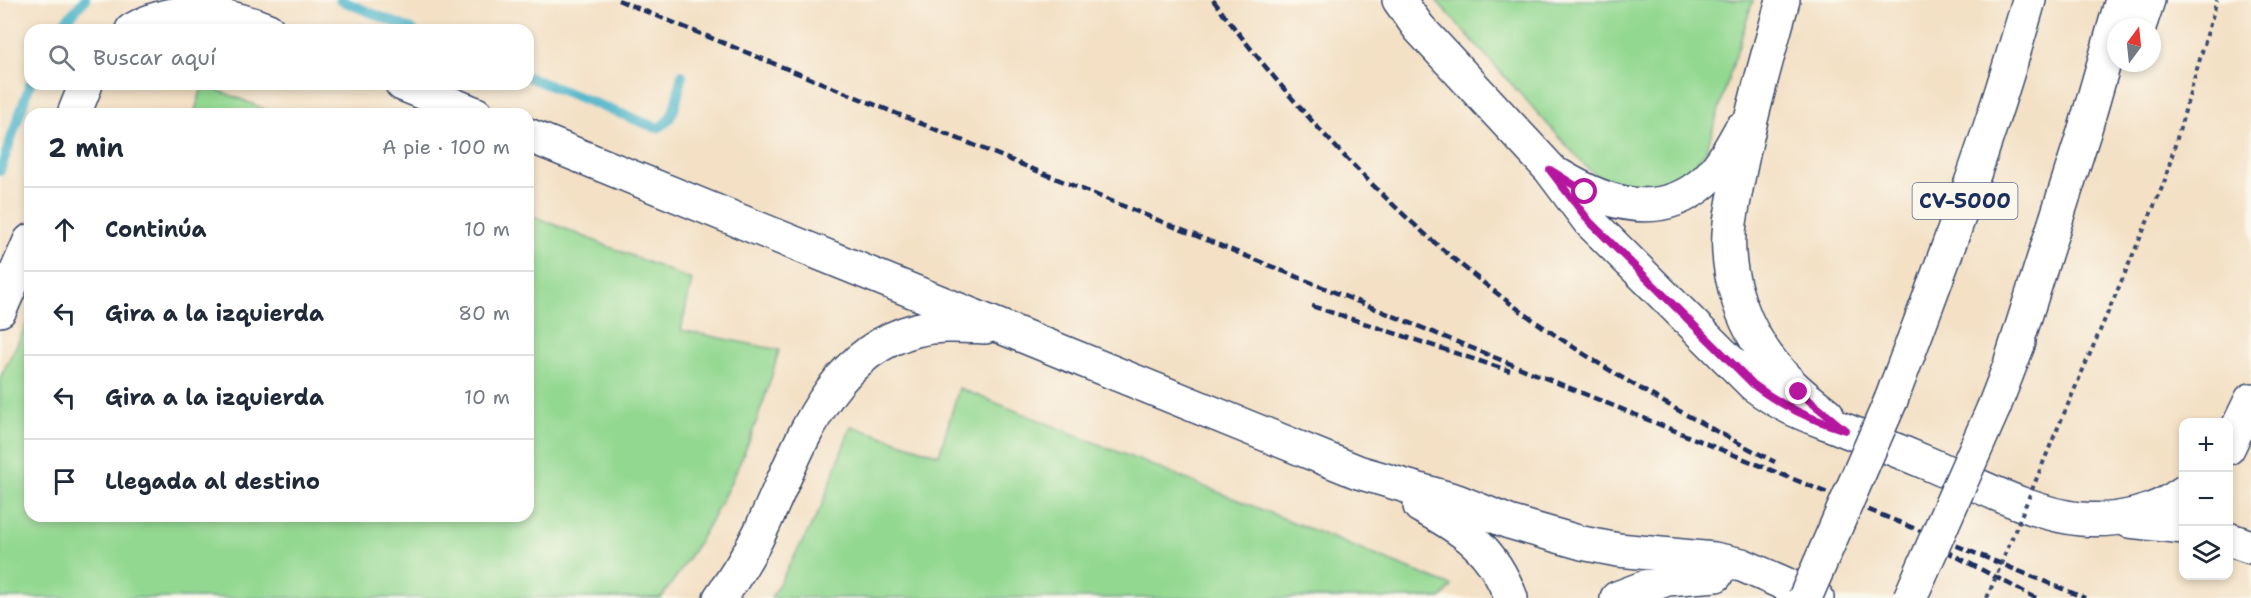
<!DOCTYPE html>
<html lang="es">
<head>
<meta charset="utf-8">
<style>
	body { margin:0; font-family:"Shantell Sans",sans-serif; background:#f2f2f3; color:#1f2937 }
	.controls { position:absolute; right:18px; bottom:18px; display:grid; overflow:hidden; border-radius:12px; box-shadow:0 3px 9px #0003 }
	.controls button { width:54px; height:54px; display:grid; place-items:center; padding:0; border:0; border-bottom:2px solid #e0e1e3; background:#fff; color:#1f2937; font:30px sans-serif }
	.compass { position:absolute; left:2107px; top:18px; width:54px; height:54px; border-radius:50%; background:#fff; box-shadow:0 3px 9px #0003; rotate:15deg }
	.stop { position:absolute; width:18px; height:18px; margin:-14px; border:4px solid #b5179e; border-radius:50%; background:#fff }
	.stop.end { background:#b5179e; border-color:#fff; box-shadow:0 2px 6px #0008 }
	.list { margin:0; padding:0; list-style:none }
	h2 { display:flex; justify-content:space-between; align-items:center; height:78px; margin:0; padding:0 24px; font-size:26px }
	h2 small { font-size:20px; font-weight:400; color:#747a83 }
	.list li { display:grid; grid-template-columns:39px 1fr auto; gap:18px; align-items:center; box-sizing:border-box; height:84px; padding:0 24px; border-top:2px solid #e0e1e3 }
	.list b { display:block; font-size:22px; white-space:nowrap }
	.list em { font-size:20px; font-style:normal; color:#747a83 }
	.icon { flex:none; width:33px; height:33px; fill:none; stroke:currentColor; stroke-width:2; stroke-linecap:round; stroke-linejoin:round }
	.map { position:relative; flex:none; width:2251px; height:598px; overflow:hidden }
	.search { position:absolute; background:#fff; box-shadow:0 3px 9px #0003; left:24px; top:24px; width:510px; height:66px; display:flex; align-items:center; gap:15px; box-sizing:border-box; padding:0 21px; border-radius:18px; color:#747a83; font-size:22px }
	.panel { position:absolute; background:#fff; box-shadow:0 3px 9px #0003; left:24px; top:108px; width:510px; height:414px; border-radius:18px }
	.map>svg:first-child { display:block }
	.green { fill:#93d891; stroke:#578478; stroke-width:1.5 }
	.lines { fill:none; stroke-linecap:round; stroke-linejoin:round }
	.stream { stroke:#4ab3c9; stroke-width:10 }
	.street-casing { stroke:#3b4a6d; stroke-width:36 }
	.highway-casing { stroke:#3b4a6d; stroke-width:36 }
	.path { stroke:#3b4a6d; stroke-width:4; stroke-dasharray:4.5 4.5; stroke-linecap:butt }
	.street { stroke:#fff; stroke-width:33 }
	.highway { stroke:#fff; stroke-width:33 }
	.rail { stroke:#1b2f5e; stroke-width:4.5; stroke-dasharray:9 4.5; stroke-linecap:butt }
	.highway-bridge-casing { stroke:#3b4a6d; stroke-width:36; stroke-linecap:butt }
	.path-bridge { stroke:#3b4a6d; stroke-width:4; stroke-dasharray:4.5 4.5; stroke-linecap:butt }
	.highway-bridge { stroke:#fff; stroke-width:33 }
	.route { stroke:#b5179e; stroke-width:8 }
	.labels { text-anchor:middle; stroke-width:4.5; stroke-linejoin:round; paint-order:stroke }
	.shield { fill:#fbf7ec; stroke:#5e6b89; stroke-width:1.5 }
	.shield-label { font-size:21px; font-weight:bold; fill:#1b2f5e }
</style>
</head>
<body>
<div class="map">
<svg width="2251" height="598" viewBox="0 0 2251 598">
	<rect width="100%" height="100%" fill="#fbf7ec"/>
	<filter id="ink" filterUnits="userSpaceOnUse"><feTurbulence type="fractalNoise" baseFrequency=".0167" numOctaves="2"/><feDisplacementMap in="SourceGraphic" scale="12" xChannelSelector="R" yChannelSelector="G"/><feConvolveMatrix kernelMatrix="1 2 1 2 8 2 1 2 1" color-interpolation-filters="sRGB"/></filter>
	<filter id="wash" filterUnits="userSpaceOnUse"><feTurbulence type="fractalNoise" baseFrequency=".008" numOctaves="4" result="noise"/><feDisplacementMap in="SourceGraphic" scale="24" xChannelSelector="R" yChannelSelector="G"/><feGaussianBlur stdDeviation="1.35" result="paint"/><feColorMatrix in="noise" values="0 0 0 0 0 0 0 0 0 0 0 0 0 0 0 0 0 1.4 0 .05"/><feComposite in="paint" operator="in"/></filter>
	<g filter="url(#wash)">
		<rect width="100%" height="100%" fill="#f3e0c5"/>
		<path class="green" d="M 1436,0 L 1753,0 L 1706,151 C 1673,196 1631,203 1587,168 Z
			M 203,84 L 277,114 L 194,114 Z
			M 528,214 L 692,280 L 681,330 L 779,350 C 754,443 718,521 661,598 L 0,598 L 0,378 L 30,318 L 30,516 L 528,516 Z
			M 959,388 L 1452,586 L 1442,598 L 771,598 L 821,508 L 851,426 L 939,455 Z"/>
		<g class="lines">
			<path class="stream" d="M 340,0 L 413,30
				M 57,30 L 85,0
				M 528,77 L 657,128 C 677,121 677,93 682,75
				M 0,171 L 30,84"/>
		</g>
	</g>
	<g filter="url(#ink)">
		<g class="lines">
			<defs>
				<path id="street" d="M 1399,0 L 1419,28 L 1550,169 L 1589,221 L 1754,385 C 1787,410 1810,416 1847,431 C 1874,441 1901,452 1927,463 C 1972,482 2033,515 2081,519 C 2117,522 2154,514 2184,492
					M 1783,0 C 1768,55 1752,109 1741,164 C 1737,184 1733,203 1730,223 C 1723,275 1745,333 1779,371 C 1793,388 1810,401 1827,414
					M 132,30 C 177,4 221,11 268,30
					M 402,84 L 476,114
					M 74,114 L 86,84
					M 528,135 L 1358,472 L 1457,501 L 1509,522 L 1582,543 L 1618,550 L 1714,559 L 1742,565 L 1817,598
					M 1560,176 C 1606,204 1659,221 1704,182 C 1720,168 1731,147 1741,129
					M 0,310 L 30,241
					M 2228,448 L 2251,400
					M 1420,506 C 1464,529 1493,549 1511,598
					M 2129,521 L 2184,527
					M 2228,539 L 2251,547
					M 720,598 C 735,577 749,555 760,532 C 797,456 824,354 916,330 C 939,324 962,326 985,327
					M 1617,598 L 1667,579 L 1716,575"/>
				<path id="highway" d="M 2139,27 L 2148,0
					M 2011,361 L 2085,129 L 2122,0
					M 1891,400 C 1941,268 1991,136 2029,0
					M 1994,407 L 2019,342"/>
			</defs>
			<use href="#street" class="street-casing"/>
			<use href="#highway" class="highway-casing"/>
			<path class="path" d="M 2053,439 L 2164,183 L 2217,0"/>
			<use href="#street" class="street"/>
			<use href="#highway" class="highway"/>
			<path class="rail" d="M 618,0 L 2085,598
				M 1213,0 C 1292,105 1381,203 1485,284 C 1574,354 1674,410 1775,462
				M 1312,306 L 1510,371
				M 1921,538 L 2036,598"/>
			<defs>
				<path id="highway-bridge" d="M 1805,598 L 1891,400
					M 1910,598 L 1994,407"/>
			</defs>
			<use href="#highway-bridge" class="highway-bridge-casing"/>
			<path class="path-bridge" d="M 1987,598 L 2053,439"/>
			<use href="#highway-bridge" class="highway-bridge"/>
		</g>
	</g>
	<g class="lines" filter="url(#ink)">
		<path class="route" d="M 1585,192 L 1550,170 L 1589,221 L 1754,385 C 1783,407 1811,419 1845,430 L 1799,392"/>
	</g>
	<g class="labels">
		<rect class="shield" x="1912.5" y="183" width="105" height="36" rx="4.5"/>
		<g class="shield-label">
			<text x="1965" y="208">CV-5000</text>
		</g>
	</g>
</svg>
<div class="controls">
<button>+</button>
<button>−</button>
<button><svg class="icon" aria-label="layers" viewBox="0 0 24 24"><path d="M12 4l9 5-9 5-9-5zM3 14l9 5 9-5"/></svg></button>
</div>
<svg class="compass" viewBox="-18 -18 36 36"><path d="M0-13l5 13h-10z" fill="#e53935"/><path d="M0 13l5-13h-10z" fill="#747a83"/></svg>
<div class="stop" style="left:1585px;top:192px"></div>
<div class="stop end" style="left:1799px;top:392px"></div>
<div class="search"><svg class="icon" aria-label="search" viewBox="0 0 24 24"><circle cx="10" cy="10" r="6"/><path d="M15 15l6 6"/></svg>Buscar aquí</div>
<section class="panel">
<h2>2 min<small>A pie · 100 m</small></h2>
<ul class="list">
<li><svg class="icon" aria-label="ahead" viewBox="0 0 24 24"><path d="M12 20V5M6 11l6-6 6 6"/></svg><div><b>Continúa</b></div><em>10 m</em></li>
<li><svg class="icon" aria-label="left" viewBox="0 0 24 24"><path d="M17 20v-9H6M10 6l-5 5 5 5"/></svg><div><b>Gira a la izquierda</b></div><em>80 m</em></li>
<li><svg class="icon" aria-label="left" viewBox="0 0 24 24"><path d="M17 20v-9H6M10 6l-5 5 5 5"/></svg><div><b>Gira a la izquierda</b></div><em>10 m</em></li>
<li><svg class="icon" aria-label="arrive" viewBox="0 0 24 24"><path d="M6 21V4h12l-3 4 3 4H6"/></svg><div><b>Llegada al destino</b></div></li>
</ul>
</section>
</div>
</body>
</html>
